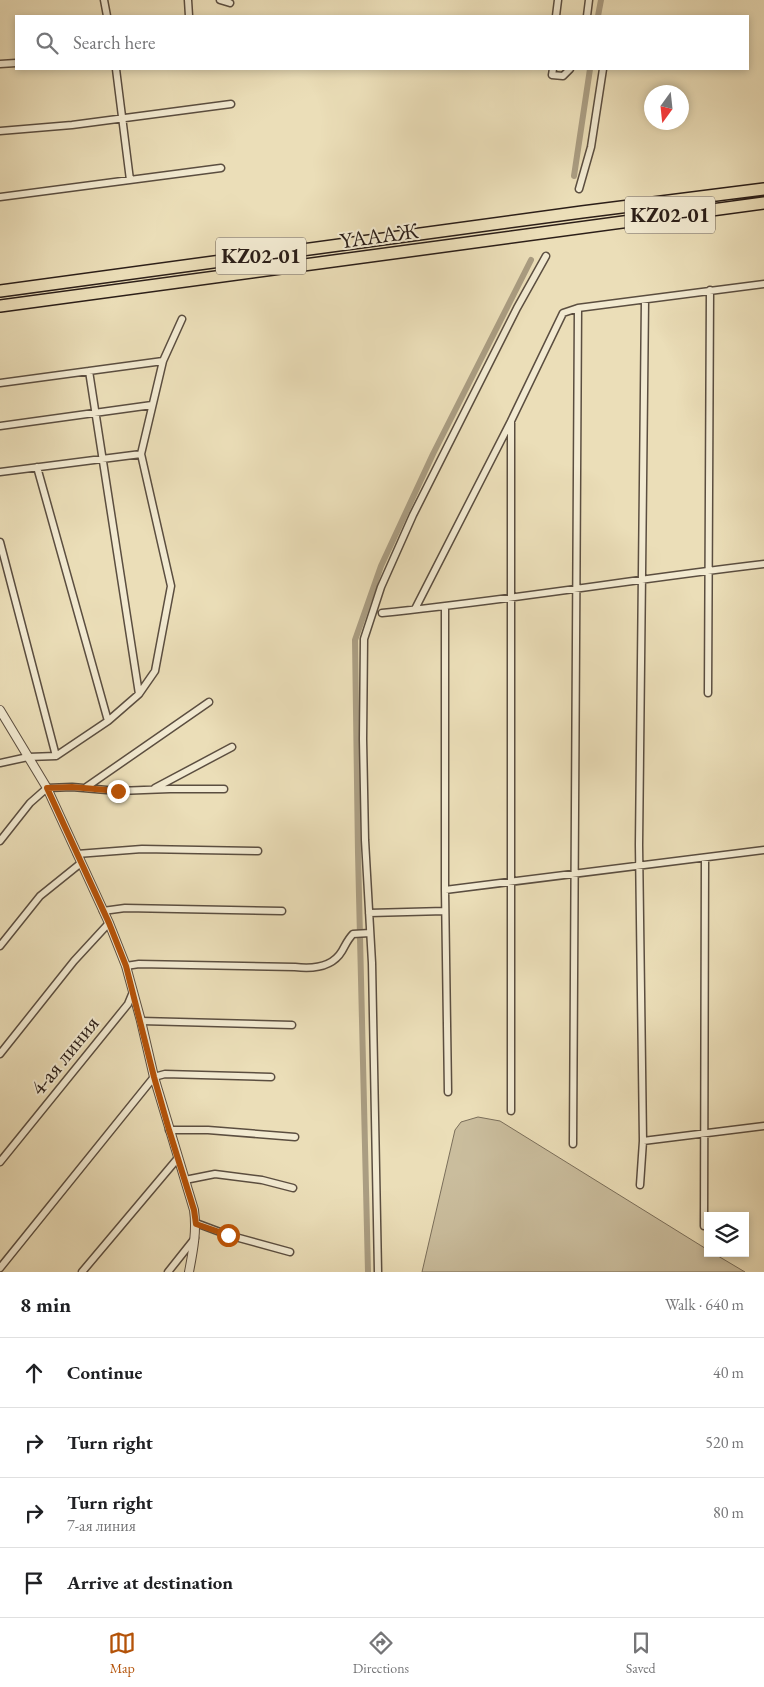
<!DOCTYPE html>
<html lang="en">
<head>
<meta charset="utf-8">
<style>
	body { margin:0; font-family:"EB Garamond",serif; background:#f2f2f2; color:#202124 }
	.controls { position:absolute; right:15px; bottom:15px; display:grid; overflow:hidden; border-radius:0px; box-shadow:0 2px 8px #0003 }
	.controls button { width:45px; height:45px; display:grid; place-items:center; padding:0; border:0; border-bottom:1px solid #e0e0e0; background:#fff; color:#202124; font:25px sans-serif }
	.compass { position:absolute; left:644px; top:85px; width:45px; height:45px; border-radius:50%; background:#fff; box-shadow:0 2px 8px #0003; rotate:195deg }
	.stop { position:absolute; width:15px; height:15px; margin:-11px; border:4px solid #b45309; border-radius:50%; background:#fff }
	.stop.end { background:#b45309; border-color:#fff; box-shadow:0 1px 5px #0008 }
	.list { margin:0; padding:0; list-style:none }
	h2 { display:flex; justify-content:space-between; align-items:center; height:65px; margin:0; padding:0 20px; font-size:21px }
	h2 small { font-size:16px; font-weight:400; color:#757577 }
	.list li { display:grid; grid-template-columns:32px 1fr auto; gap:15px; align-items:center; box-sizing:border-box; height:70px; padding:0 20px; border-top:1px solid #e0e0e0 }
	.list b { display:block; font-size:19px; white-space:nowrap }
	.list p { margin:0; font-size:16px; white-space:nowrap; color:#757577 }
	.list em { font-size:16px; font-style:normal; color:#757577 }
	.icon { flex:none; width:28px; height:28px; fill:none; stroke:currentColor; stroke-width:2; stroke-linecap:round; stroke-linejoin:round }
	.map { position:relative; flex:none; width:764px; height:1272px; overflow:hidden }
	.search { position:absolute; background:#fff; box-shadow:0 2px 8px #0003; left:15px; right:15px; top:15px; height:55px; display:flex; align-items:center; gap:12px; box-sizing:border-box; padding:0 18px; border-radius:0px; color:#757577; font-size:19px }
	.sheet { height:345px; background:#fff }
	nav { display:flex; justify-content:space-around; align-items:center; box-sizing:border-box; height:70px; border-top:1px solid #e0e0e0; background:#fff; font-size:14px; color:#757577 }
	nav a { display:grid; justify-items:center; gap:2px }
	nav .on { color:#b45309 }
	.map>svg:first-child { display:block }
	.green { fill:#cabd9d; stroke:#7a6e5a }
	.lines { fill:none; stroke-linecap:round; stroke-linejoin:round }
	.canal { stroke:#aa9d82; stroke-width:6 }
	.minor-casing { stroke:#5b4e40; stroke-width:9 }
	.tertiary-casing { stroke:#5b4e40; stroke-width:10 }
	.motorway-casing { stroke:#2b1e18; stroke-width:14 }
	.minor { stroke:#f2ead1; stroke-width:6 }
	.tertiary { stroke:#f2ead1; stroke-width:8 }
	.motorway { stroke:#ebdeb8; stroke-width:11 }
	.route { stroke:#b45309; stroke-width:6 }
	.labels { text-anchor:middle; stroke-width:4; stroke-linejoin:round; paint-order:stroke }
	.shield { fill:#f2ead1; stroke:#675b50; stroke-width:1 }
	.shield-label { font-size:21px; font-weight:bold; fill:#2b1e18 }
	.street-label { font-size:22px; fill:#2b1e18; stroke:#f2ead1 }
</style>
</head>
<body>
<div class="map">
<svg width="764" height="1272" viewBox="0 0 764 1272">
	<rect width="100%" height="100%" fill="#ebdeb8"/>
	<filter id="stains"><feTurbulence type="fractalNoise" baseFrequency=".004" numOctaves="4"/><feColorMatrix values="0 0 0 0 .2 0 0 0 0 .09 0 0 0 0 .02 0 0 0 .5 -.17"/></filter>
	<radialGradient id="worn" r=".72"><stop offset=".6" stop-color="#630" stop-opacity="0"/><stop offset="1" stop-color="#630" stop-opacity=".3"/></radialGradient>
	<path class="green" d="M 478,1117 L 500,1121 L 708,1250 L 708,1253 L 713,1253 L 745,1272 L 422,1272 L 455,1130 L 461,1122 Z"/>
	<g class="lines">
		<path class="canal" d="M 598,16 L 601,0
			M 574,176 L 590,69
			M 368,1272 L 358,853 L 355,640 L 381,566 L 433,454 L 531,260"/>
		<defs>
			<path id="minor" d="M 104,0 L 107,16
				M 188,0 L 189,16
				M 220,0 L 230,3
				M 556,16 L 558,0
				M 587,16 L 589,0
				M 0,64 L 16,63
				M 116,69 L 130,180
				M 553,69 L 552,75 L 563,76 L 570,69
				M 0,131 L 72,125 L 231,104
				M 579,189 L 591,147 L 603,69
				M 0,197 L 221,168
				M 89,371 L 139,694
				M 0,383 L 163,361
				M 511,421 L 511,1111
				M 0,426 L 152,405
				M 37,467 L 108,721
				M 0,472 L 141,454
				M 0,542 L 56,756
				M 445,606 L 445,890 L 448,1092
				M 415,609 L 511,421 L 563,313 L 578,308 L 764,284
				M 382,613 C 510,600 636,579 764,564
				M 708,693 L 710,290
				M 0,763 L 28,757 L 56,756 L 108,721 L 139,694 L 155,671 L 171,586 L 141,454 L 163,361 L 182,319
				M 85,788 L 209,702
				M 155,788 L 232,747
				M 0,841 L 30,803 L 47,788 L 72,787 L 118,791 L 170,789 L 224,789
				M 77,854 L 142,849 L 258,851
				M 445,890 L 764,850
				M 103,911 L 125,908 L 282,911
				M 369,913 L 445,911
				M 0,946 L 40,896 L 81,863
				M 126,966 L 139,964 L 295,967 C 312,969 332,968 342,951 C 346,944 348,939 353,934 L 370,933
				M 141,1021 L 292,1025
				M 0,1054 L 74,961 L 109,923
				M 169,1130 L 208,1130 L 295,1137
				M 643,1141 L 764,1126
				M 573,1144 L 578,308
				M 0,1162 L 128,1004 L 133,992
				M 185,1180 L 215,1174 L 262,1180 L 293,1188
				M 640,1185 L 643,1141 L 639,845 L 645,300
				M 196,1223 L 228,1235 L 290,1252
				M 704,1226 L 705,858
				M 0,1268 L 154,1077 L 165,1074 L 271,1077
				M 82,1272 L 178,1158
				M 168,1272 L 195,1238
				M 378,1272 L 372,963 L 365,840 L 363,739 L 364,639 L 381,587 L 413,515 L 517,308 L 546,256"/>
			<path id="tertiary" d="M 0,710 L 47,788 L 109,923 L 126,966 L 141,1021 L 154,1077 L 194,1210 C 197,1231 193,1251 189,1272"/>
			<path id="motorway" d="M 0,291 L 582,212 L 764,189
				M 0,306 L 764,203"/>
		</defs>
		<use href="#minor" class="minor-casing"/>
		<use href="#tertiary" class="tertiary-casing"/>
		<use href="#motorway" class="motorway-casing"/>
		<use href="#minor" class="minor"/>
		<use href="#tertiary" class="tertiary"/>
		<use href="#motorway" class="motorway"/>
	</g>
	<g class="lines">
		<path class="route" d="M 118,791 L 72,787 L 47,788 L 109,923 L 126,966 L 154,1077 L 169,1130 L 194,1210 L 196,1224 L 228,1235"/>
	</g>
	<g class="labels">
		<g class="shield">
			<rect x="625" y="196.5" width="90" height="37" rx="4"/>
			<rect x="216" y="237.5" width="90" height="37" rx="4"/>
		</g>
		<g class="shield-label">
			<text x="670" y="222">KZ02-01</text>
			<text x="261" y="263">KZ02-01</text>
		</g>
		<g class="street-label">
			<text transform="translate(379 235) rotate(-8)" y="8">ҮАААЖ</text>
			<text transform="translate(64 1055) rotate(-51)" y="8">4-ая линия</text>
		</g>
	</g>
	<rect width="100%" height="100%" filter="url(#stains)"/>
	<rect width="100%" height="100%" fill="url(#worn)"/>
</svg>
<div class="controls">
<button><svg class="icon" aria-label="layers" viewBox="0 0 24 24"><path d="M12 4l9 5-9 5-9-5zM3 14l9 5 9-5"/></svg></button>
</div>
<svg class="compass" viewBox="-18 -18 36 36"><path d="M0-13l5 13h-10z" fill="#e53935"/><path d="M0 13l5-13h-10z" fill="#757577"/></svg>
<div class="stop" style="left:228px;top:1235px"></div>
<div class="stop end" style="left:118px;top:791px"></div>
<div class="search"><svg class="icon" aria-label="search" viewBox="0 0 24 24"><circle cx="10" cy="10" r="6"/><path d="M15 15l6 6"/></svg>Search here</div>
</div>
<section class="sheet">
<h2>8 min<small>Walk · 640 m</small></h2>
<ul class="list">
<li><svg class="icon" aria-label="ahead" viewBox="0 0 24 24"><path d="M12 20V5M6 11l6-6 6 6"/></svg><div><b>Continue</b></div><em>40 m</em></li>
<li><svg class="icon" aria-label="right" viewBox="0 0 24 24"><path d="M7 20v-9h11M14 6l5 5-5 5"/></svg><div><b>Turn right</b></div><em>520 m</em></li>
<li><svg class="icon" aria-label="right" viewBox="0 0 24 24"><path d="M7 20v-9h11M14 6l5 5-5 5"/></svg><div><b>Turn right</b><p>7-ая линия</p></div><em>80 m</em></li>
<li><svg class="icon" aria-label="arrive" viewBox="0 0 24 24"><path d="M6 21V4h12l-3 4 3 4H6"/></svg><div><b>Arrive at destination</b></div></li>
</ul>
</section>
<nav>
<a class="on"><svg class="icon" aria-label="map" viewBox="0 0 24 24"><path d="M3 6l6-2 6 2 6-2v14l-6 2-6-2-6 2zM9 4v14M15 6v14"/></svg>Map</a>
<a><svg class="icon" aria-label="directions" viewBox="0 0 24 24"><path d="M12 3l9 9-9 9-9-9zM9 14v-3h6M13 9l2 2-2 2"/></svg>Directions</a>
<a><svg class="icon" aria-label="saved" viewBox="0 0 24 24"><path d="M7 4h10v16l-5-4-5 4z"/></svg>Saved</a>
</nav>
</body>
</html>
